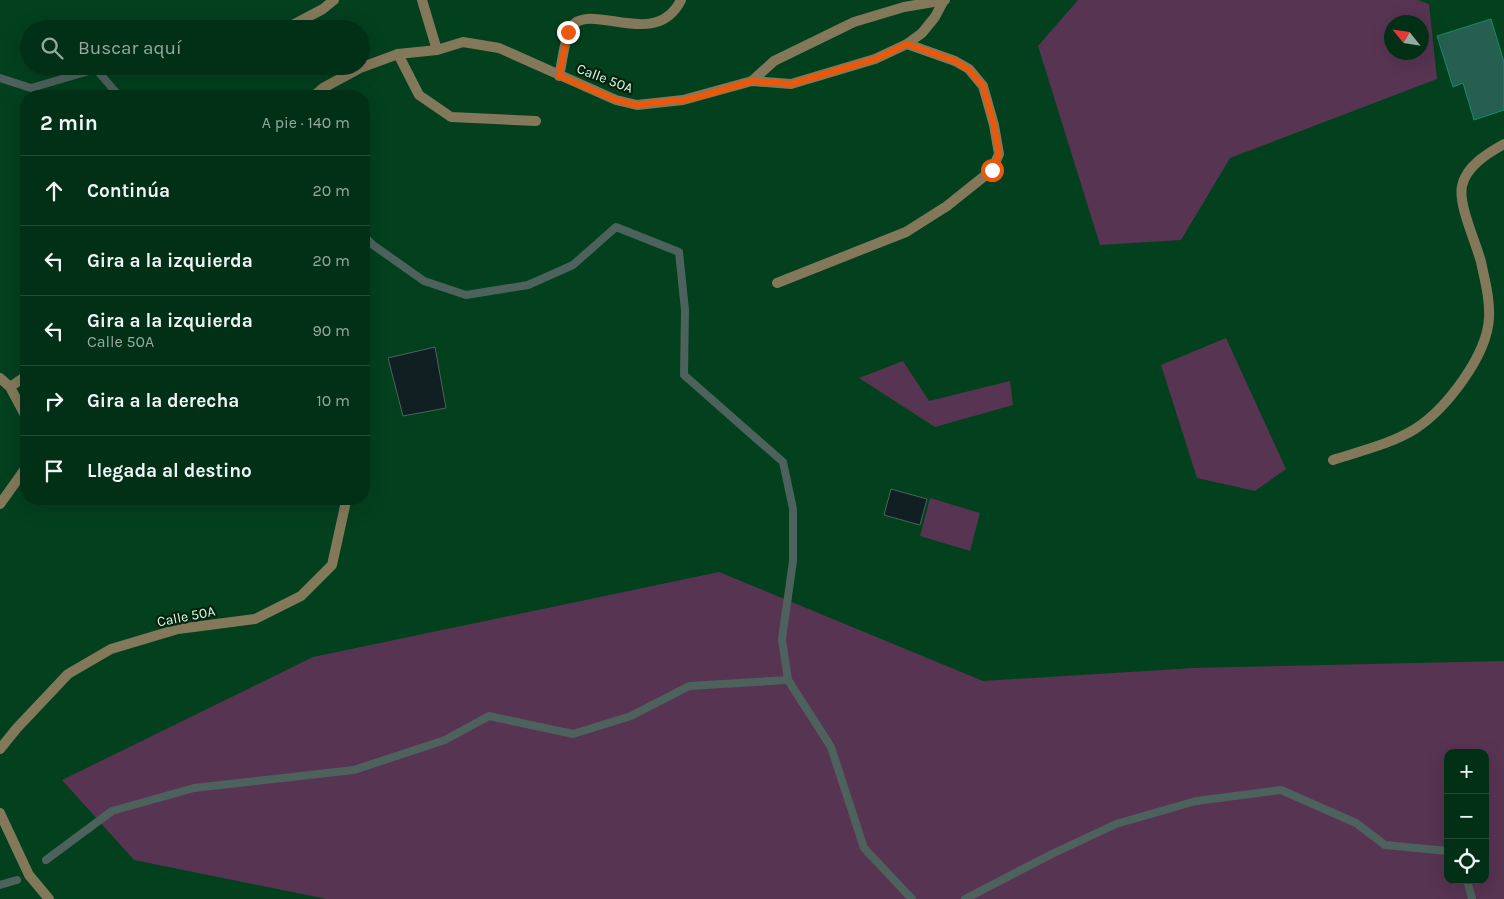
<!DOCTYPE html>
<html lang="es">
<head>
<meta charset="utf-8">
<style>
	body { margin:0; font-family:Karla,sans-serif; background:#0c381f; color:#f1f3f6 }
	.controls { position:absolute; right:15px; bottom:15px; display:grid; overflow:hidden; border-radius:10px; box-shadow:0 5px 20px #0002 }
	.controls button { width:45px; height:45px; display:grid; place-items:center; padding:0; border:0; border-bottom:1px solid #234b35; background:#023016; color:#f1f3f6; font:25px sans-serif }
	.compass { position:absolute; left:1384px; top:15px; width:45px; height:45px; border-radius:50%; background:#023016; box-shadow:0 5px 20px #0002; rotate:300deg }
	.stop { position:absolute; width:15px; height:15px; margin:-11px; border:4px solid #ea580c; border-radius:50%; background:#fff }
	.stop.end { background:#ea580c; border-color:#fff; box-shadow:0 1px 5px #0008 }
	.list { margin:0; padding:0; list-style:none }
	h2 { display:flex; justify-content:space-between; align-items:center; height:65px; margin:0; padding:0 20px; font-size:21px }
	h2 small { font-size:16px; font-weight:400; color:#96a9a1 }
	.list li { display:grid; grid-template-columns:32px 1fr auto; gap:15px; align-items:center; box-sizing:border-box; height:70px; padding:0 20px; border-top:1px solid #234b35 }
	.list b { display:block; font-size:19px; white-space:nowrap }
	.list p { margin:0; font-size:16px; white-space:nowrap; color:#96a9a1 }
	.list em { font-size:16px; font-style:normal; color:#96a9a1 }
	.icon { flex:none; width:28px; height:28px; fill:none; stroke:currentColor; stroke-width:2; stroke-linecap:round; stroke-linejoin:round }
	.map { position:relative; flex:none; width:1504px; height:899px; overflow:hidden }
	.search { position:absolute; background:#023016; box-shadow:0 5px 20px #0002; left:20px; top:20px; width:350px; height:55px; display:flex; align-items:center; gap:12px; box-sizing:border-box; padding:0 18px; border-radius:28px; color:#96a9a1; font-size:19px }
	.panel { position:absolute; background:#023016; box-shadow:0 5px 20px #0002; left:20px; top:90px; width:350px; height:415px; border-radius:20px }
	.map>svg:first-child { display:block }
	.green { fill:#573452; fill-rule:evenodd }
	.water { fill:#101f22; stroke:#4d625c }
	.lines { fill:none; stroke-linecap:round; stroke-linejoin:round }
	.stream { stroke:#4d625c; stroke-width:8 }
	.building { fill:#265f4f; stroke:#1a8970 }
	.service { stroke:#83795a; stroke-width:10 }
	.minor { stroke:#83795a; stroke-width:10 }
	.route { stroke:#ea580c; stroke-width:6 }
	.labels { text-anchor:middle; stroke-width:4.5; stroke-linejoin:round; paint-order:stroke }
	.street-label { font-size:14px; fill:#dafde2; stroke:#04220f }
</style>
</head>
<body>
<div class="map">
<svg width="1504" height="899" viewBox="0 0 1504 899">
	<rect width="100%" height="100%" fill="#03401e"/>
	<path class="green" d="M 1078,0 L 1418,0 L 1429,4 L 1437,79 L 1230,158 L 1181,240 L 1100,245 L 1038,46 ZM 1422,22 L 1422,52 L 1392,52 L 1392,22 Z
		M 1226,338 L 1286,469 L 1255,491 L 1197,478 L 1161,365 Z
		M 903,361 L 929,401 L 1010,381 L 1013,405 L 935,427 L 859,378 Z
		M 930,498 L 980,513 L 970,551 L 920,536 Z
		M 719,572 L 983,681 L 1194,668 L 1504,661 L 1504,899 L 327,899 L 134,860 L 62,780 L 313,657 ZM 1448,753 L 1485,753 L 1485,880 L 1448,880 Z"/>
	<path class="water" d="M 435,347 L 446,408 L 403,416 L 388,358 Z
		M 891,489 L 927,499 L 920,525 L 884,515 Z"/>
	<g class="lines">
		<path class="stream" d="M 0,78 L 31,88 L 96,69 L 119,96
			M 364,236 L 373,245 L 424,281 L 466,295 L 528,285 L 573,265 L 616,227 L 679,252 L 685,310 L 684,375 L 783,462 L 793,509 L 793,561 L 782,639 L 788,680
			M 46,860 L 112,811 L 194,788 L 354,770 L 445,740 L 489,716 L 573,734 L 631,716 L 689,686 L 788,680 L 831,747 L 864,848 L 912,899
			M 1467,880 L 1472,899
			M 0,885 L 17,880
			M 965,899 L 1052,854 L 1116,824 L 1196,801 L 1281,790 L 1356,823 L 1385,845 L 1448,851"/>
	</g>
	<path class="building" d="M 1491,19 L 1504,62 L 1504,110 L 1474,120 L 1463,83 L 1453,87 L 1437,36 Z"/>
	<g class="lines">
		<path class="service" d="M 422,0 L 437,50
			M 285,29 L 323,9 L 334,0
			M 398,54 L 419,95 L 451,117 L 536,121
			M 559,76 C 562,64 565,35 571,27 C 591,0 655,52 681,0
			M 777,283 L 906,232 L 947,206 L 992,170 L 999,154 L 994,125 L 983,86 L 969,69 L 955,61 L 907,44
			M 1333,460 C 1360,451 1391,444 1415,429 C 1446,409 1487,356 1489,318 C 1490,299 1485,281 1481,262 C 1476,242 1458,205 1462,186 C 1466,166 1488,153 1504,144
			M 0,813 L 29,875 L 49,899"/>
		<path class="minor" d="M 752,81 L 774,61 L 854,22 L 904,7 L 945,0
			M 314,96 L 323,88 L 360,68 L 398,54 L 437,50 L 463,42 L 499,48 L 616,100 L 637,105 L 683,100 L 752,81 L 791,84 L 875,59 L 907,44 L 922,33 L 935,17 L 944,0
			M 0,378 L 10,387 L 26,417
			M 10,387 L 26,376
			M 0,504 L 25,469 L 26,463
			M 0,749 L 17,728 L 68,674 L 111,649 L 178,629 L 255,619 L 301,596 L 332,565 L 345,506 L 344,499"/>
	</g>
	<g class="lines">
		<path class="route" d="M 568,32 L 559,76 L 616,100 L 637,105 L 660,102 L 684,100 L 705,95 L 752,81 L 791,84 L 875,59 L 907,44 L 955,61 L 969,70 L 983,86 L 994,125 L 999,154 L 992,170"/>
	</g>
	<g class="labels">
		<g class="street-label">
			<text transform="translate(605 78) rotate(21)" y="5">Calle 50A</text>
			<text transform="translate(186 616) rotate(-11)" y="5">Calle 50A</text>
		</g>
	</g>
</svg>
<div class="controls">
<button>+</button>
<button>−</button>
<button><svg class="icon" aria-label="locate" viewBox="0 0 24 24"><circle cx="12" cy="12" r="6"/><path d="M12 2v4M12 18v4M2 12h4M18 12h4"/></svg></button>
</div>
<svg class="compass" viewBox="-18 -18 36 36"><path d="M0-13l5 13h-10z" fill="#e53935"/><path d="M0 13l5-13h-10z" fill="#96a9a1"/></svg>
<div class="stop" style="left:992px;top:170px"></div>
<div class="stop end" style="left:568px;top:32px"></div>
<div class="search"><svg class="icon" aria-label="search" viewBox="0 0 24 24"><circle cx="10" cy="10" r="6"/><path d="M15 15l6 6"/></svg>Buscar aquí</div>
<section class="panel">
<h2>2 min<small>A pie · 140 m</small></h2>
<ul class="list">
<li><svg class="icon" aria-label="ahead" viewBox="0 0 24 24"><path d="M12 20V5M6 11l6-6 6 6"/></svg><div><b>Continúa</b></div><em>20 m</em></li>
<li><svg class="icon" aria-label="left" viewBox="0 0 24 24"><path d="M17 20v-9H6M10 6l-5 5 5 5"/></svg><div><b>Gira a la izquierda</b></div><em>20 m</em></li>
<li><svg class="icon" aria-label="left" viewBox="0 0 24 24"><path d="M17 20v-9H6M10 6l-5 5 5 5"/></svg><div><b>Gira a la izquierda</b><p>Calle 50A</p></div><em>90 m</em></li>
<li><svg class="icon" aria-label="right" viewBox="0 0 24 24"><path d="M7 20v-9h11M14 6l5 5-5 5"/></svg><div><b>Gira a la derecha</b></div><em>10 m</em></li>
<li><svg class="icon" aria-label="arrive" viewBox="0 0 24 24"><path d="M6 21V4h12l-3 4 3 4H6"/></svg><div><b>Llegada al destino</b></div></li>
</ul>
</section>
</div>
</body>
</html>
